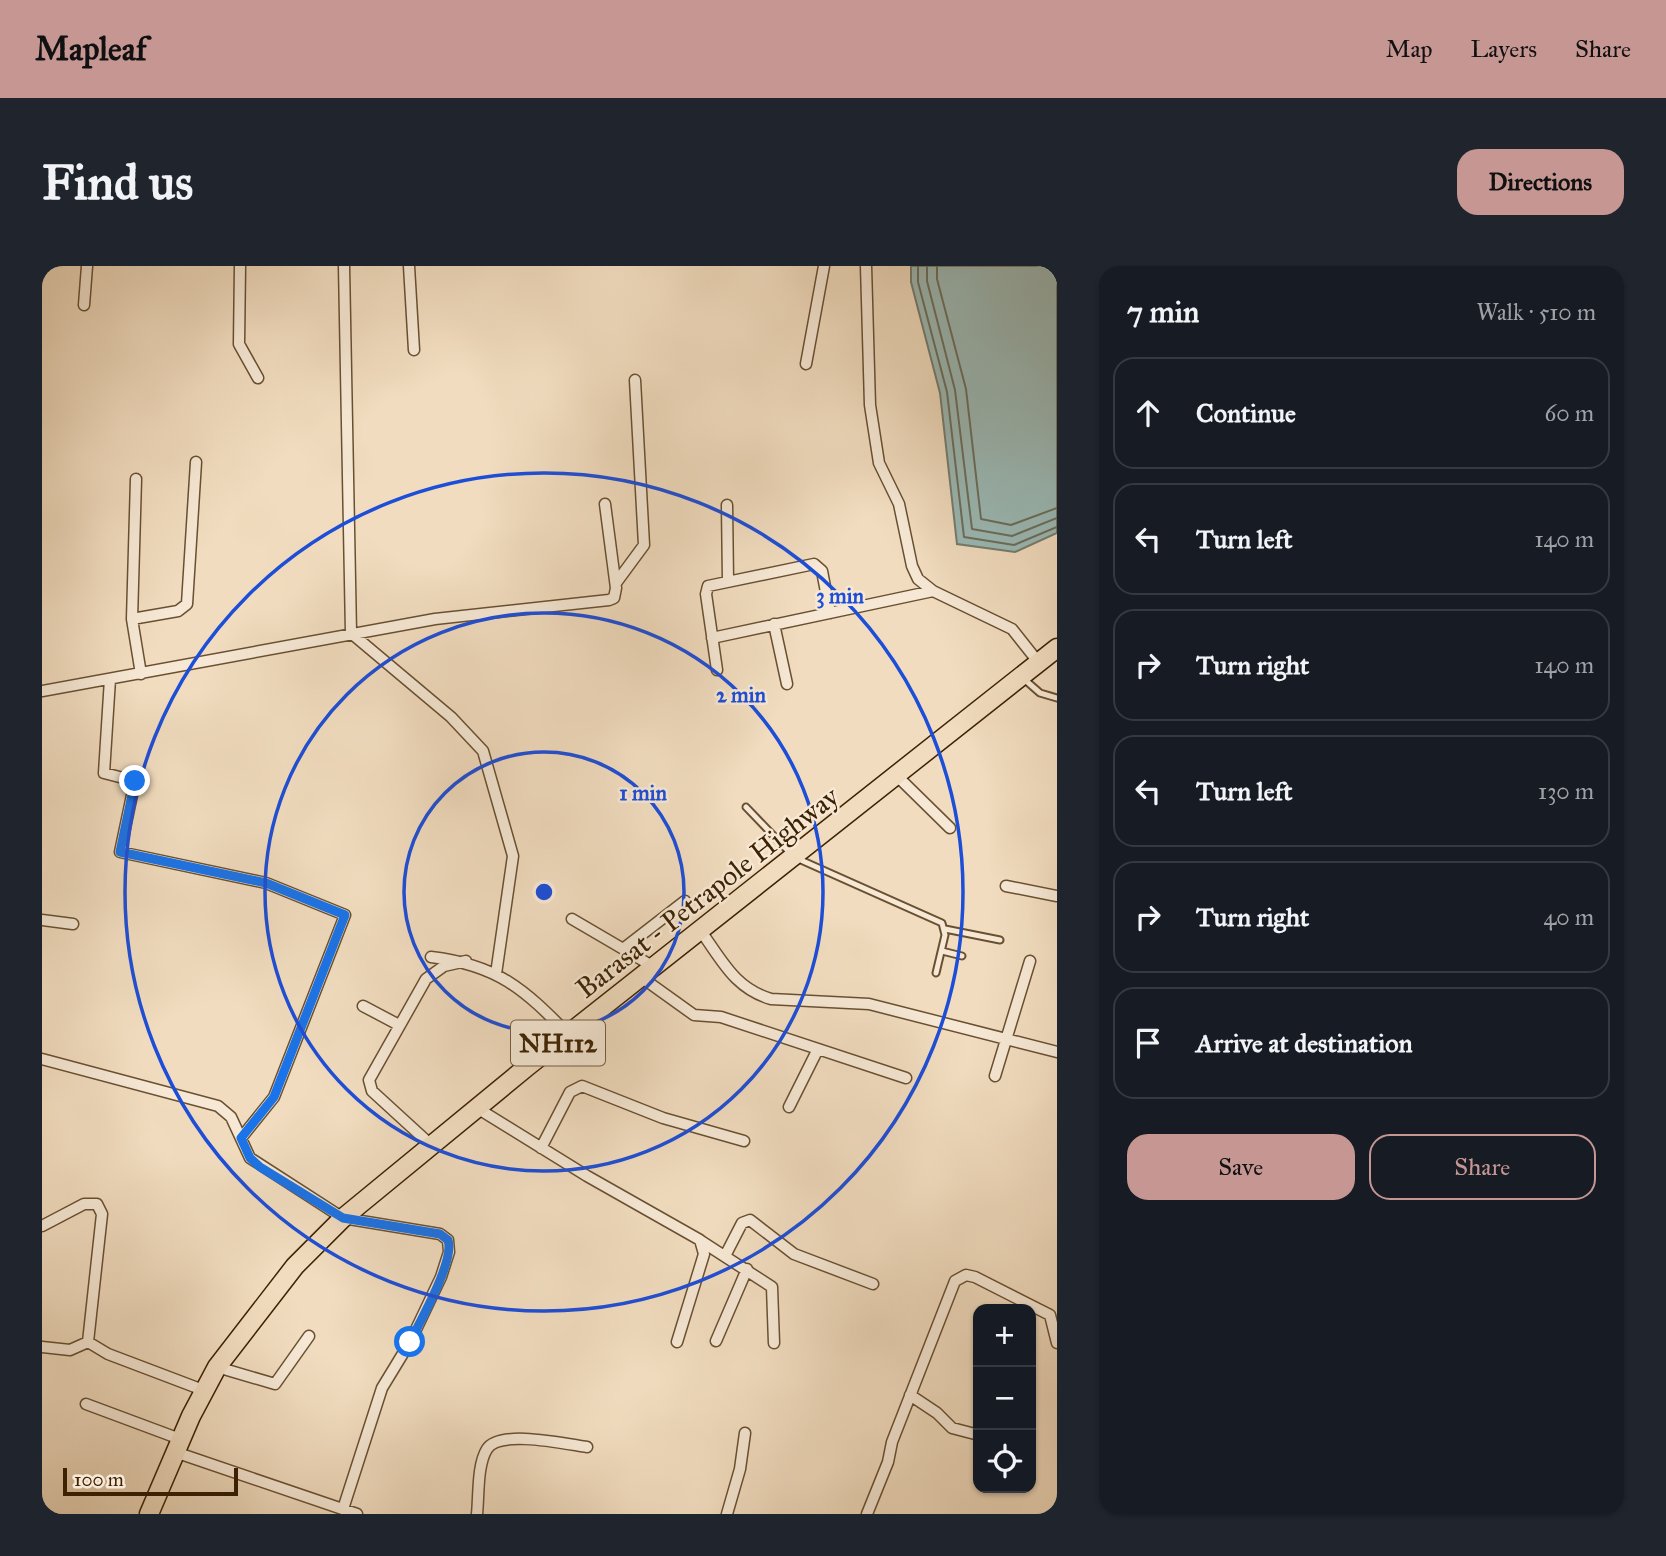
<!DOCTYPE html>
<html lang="en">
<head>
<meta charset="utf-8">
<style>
	body { margin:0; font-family:"IM FELL Great Primer",serif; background:#20242c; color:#f1f3f6 }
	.controls { position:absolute; right:21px; bottom:21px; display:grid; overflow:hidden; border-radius:14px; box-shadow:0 2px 5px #0004 }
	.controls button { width:63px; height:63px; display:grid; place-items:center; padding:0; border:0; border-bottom:2px solid #363941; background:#171b24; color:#f1f3f6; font:35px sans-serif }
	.scale { position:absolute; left:21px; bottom:18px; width:175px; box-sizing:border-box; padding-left:7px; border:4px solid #3c2202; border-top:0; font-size:19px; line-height:24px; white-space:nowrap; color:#3c2202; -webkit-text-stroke:5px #f6e8d5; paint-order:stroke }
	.stop { position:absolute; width:21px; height:21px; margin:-16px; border:5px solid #1a73e8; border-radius:50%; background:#fff }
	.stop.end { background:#1a73e8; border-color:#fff; box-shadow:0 2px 7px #0008 }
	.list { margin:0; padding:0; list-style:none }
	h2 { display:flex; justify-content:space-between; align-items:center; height:91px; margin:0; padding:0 28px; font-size:30px }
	h2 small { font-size:23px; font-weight:400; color:#9ea1a6 }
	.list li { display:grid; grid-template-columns:46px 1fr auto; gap:21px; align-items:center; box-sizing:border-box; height:112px; margin:0 14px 14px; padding:0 14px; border:2px solid #363941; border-radius:21px }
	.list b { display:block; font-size:26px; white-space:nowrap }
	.list em { font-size:23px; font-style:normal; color:#9ea1a6 }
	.actions { display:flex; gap:14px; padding:21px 28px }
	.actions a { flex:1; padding:16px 0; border:2px solid #c59692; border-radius:21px; text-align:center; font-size:24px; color:#c59692 }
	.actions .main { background:#c59692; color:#111 }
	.icon { flex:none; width:38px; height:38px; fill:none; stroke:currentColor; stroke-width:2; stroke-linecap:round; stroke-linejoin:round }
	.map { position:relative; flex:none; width:1015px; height:1248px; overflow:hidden; border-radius:21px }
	header { display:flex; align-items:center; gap:42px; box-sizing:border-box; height:98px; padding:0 35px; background:#c59692; color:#111 }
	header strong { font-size:33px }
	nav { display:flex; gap:38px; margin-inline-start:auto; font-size:24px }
	.intro { display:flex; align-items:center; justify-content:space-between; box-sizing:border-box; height:168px; padding:0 42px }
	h1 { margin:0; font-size:49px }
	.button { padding:18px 32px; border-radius:21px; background:#c59692; color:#111; font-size:24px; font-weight:700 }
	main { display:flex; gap:42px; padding:0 42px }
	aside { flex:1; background:#171b24; border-radius:21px; box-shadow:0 2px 5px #0004 }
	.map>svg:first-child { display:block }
	.water { fill:#9bbab7; stroke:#757d6f; stroke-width:2 }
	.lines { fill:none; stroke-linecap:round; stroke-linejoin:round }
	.shore { stroke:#6c6e5c; stroke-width:2 }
	.lane-casing { stroke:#695031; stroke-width:9 }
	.street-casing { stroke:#695031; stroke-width:13 }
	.highway-casing { stroke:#3c2202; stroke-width:21 }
	.lane { stroke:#f6e8d5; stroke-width:5 }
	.street { stroke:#f6e8d5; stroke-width:10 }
	.highway { stroke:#f1dcbf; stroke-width:18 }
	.route { stroke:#1a73e8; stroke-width:9 }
	.ring { fill:none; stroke:#1d4ed8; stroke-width:3.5 }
	.labels { text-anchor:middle; stroke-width:5; stroke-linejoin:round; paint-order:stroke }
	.shield { fill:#f6e8d5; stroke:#745d41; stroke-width:2 }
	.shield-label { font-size:26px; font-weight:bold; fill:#3c2202 }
	.street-label { font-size:28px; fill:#3c2202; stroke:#f6e8d5 }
	.centre { fill:#1d4ed8; stroke:#f6e8d5; stroke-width:3.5 }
	.ring-label { font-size:21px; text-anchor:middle; font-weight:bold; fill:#1d4ed8; stroke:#f6e8d5; stroke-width:5; stroke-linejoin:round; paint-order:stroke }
</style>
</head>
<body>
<header>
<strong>Mapleaf</strong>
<nav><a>Map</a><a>Layers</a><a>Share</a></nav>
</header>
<div class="intro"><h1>Find us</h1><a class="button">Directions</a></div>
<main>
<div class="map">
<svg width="1015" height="1248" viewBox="0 0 1015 1248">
	<rect width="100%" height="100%" fill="#f1dcbf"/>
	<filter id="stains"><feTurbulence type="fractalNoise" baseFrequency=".00286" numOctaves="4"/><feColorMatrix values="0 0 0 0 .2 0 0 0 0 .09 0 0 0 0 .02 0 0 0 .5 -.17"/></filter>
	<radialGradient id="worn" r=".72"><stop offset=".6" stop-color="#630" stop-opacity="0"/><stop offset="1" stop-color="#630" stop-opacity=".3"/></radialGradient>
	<path class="water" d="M 869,0 L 1015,0 L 1015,267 L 973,286 L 915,278 L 898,127 L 869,16 Z"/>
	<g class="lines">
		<path class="shore" d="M 876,0 L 876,16 L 905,126 L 922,271 L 972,279 L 1015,261
			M 885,0 L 885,15 L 913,124 L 930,263 L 970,270 L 1015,252
			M 895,0 L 895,13 L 924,123 L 939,253 L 969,259 L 1015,242"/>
		<defs>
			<path id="lane" d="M 982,413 L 998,427 L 1015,432
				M 704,541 L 752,591 L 900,657 L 903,669 L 894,707
				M 903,663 L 958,674
				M 900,685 L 920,690"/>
			<path id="street" d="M 198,0 L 197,78 L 216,112
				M 302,0 L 309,367 L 409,451 L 441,485 L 471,590 L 454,708
				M 367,0 L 372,84
				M 824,0 L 828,139 L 837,197 L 857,238 L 870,300 L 876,313 L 891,325 L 970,363 L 997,397
				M 42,39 L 45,0
				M 764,98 L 782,0
				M 685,239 L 686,315
				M 574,317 L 602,279 L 593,114
				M 90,353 L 94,213
				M 732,358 L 745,418
				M 670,372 L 891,325
				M 675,404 L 664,328 L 666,320 L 772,298 L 780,305 L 788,347
				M 99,408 L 90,353 L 136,345 L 145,338 L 154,196
				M 68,413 L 62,507 L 93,515 L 78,586 L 224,617 L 303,649 L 232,831 L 199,872
				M 0,425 L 393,353 L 567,334 L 572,332 L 574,322 L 563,238
				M 854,509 L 908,562
				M 964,620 L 1015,630
				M 530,653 L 612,701
				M 0,654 L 31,658
				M 658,664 C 680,694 692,722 729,733 L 827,738 L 1015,786
				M 581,683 L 643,635
				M 389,691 C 456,699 482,723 527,769
				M 599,711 L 652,749 L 679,751 L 864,812
				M 321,740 L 357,759
				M 0,793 L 176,840 L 189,851 L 208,892 L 301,952 L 398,968 L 406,974 L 407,986 L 399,1011 L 368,1076 L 340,1122 L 301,1243
				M 953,810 L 988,695
				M 747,841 L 776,783
				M 435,842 L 545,910 L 658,974 L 662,988 L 635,1076
				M 389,879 L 330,825 L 327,814 L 384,713 L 402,700 L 424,695
				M 499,882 L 528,826 L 540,820 L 621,852 L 702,875
				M 0,960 L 42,938 L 55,938 L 60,948 L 46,1076 L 66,1088 L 161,1124
				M 659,975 L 730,1021 L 732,1077
				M 683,990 L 700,957 L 708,954 L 752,988 L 831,1018
				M 674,1075 L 705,1003
				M 0,1081 L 28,1084 L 46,1076
				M 175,1101 L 233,1118 L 267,1070
				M 868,1129 L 895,1147 L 910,1162 L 933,1168
				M 44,1138 L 138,1173
				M 133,1186 L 315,1248
				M 435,1248 C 437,1229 435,1199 445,1183 C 457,1163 524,1178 545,1181
				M 685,1248 L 698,1203 L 703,1167
				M 825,1248 L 846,1196 L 850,1176 L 913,1015 L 924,1009 L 933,1011 L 1008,1049 L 1015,1077"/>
			<path id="highway" d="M 107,1248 L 149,1150 L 175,1101 L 253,1000 L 301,952 L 486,800 L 1015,382"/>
		</defs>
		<use href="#lane" class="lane-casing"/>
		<use href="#street" class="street-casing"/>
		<use href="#highway" class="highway-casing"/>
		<use href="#lane" class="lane"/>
		<use href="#street" class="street"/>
		<use href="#highway" class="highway"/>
	</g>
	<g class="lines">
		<path class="route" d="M 93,515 L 78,586 L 224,617 L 303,649 L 232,831 L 199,872 L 208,892 L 218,901 L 301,952 L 398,968 L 406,974 C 413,995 378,1055 368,1076"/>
	</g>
	<g class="ring">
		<circle cx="502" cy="626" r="140"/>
		<circle cx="502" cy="626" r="279"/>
		<circle cx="502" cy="626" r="419"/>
	</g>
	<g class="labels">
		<rect class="shield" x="469" y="754.5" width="94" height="45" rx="5"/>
		<g class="shield-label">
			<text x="516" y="786">NH112</text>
		</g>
		<g class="street-label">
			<text transform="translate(665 626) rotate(-38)" y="10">Barasat - Petrapole Highway</text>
		</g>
	</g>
	<circle cx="502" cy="626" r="10" class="centre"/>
	<g class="ring-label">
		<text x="798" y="337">3 min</text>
		<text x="699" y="436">2 min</text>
		<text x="601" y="534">1 min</text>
	</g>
	<rect width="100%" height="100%" filter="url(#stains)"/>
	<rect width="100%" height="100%" fill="url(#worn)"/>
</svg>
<div class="controls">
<button>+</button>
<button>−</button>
<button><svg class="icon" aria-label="locate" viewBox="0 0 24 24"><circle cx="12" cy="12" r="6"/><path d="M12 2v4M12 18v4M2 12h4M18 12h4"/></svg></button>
</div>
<div class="scale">100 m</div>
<div class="stop" style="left:368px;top:1076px"></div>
<div class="stop end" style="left:93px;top:515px"></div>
</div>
<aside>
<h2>7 min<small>Walk · 510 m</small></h2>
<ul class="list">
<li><svg class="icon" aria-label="ahead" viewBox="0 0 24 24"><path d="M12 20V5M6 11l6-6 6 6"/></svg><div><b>Continue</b></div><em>60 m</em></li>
<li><svg class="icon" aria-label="left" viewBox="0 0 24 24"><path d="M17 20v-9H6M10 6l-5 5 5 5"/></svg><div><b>Turn left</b></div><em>140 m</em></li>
<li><svg class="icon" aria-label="right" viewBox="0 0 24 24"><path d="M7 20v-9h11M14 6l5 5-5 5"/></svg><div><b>Turn right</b></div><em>140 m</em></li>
<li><svg class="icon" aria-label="left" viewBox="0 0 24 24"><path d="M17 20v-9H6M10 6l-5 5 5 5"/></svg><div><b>Turn left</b></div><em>130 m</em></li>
<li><svg class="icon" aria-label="right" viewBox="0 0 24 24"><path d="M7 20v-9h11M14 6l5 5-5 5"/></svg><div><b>Turn right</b></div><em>40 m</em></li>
<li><svg class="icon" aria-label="arrive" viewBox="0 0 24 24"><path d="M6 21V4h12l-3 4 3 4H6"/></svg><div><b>Arrive at destination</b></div></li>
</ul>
<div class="actions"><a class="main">Save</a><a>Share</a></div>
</aside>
</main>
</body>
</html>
